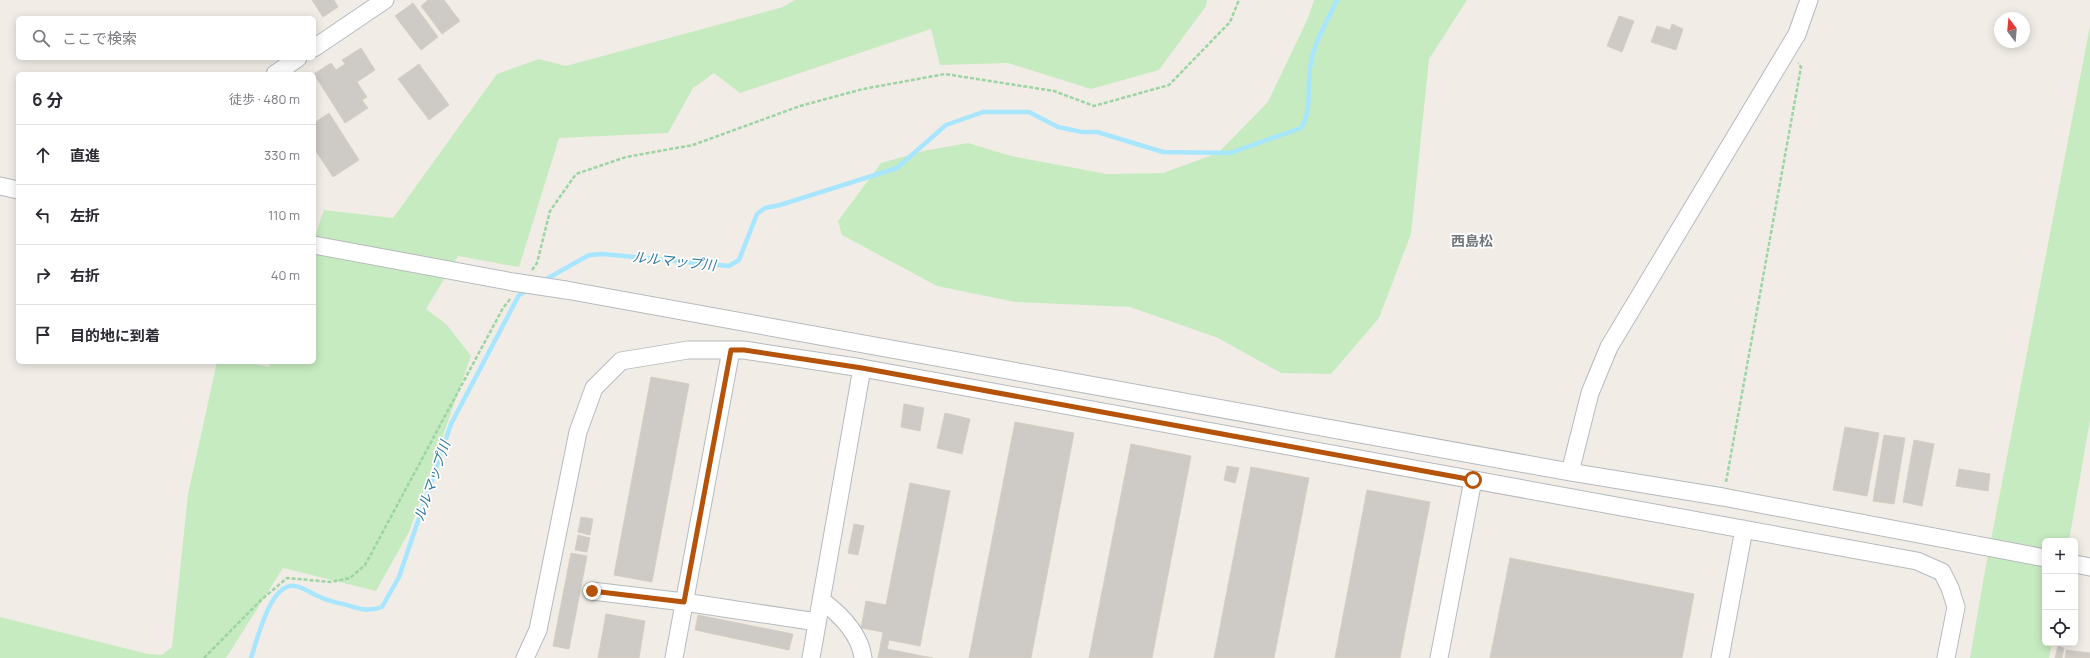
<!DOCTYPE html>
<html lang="ja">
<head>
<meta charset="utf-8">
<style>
	body { margin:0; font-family:Manrope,"Noto Sans JP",sans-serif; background:#f2f2f3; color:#2b2b33 }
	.controls { position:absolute; right:12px; bottom:12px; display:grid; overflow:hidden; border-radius:6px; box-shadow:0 2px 10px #0003 }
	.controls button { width:36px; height:36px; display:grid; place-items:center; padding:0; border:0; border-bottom:1px solid #e1e1e2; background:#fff; color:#2b2b33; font:20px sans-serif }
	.compass { position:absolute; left:1994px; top:12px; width:36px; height:36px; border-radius:50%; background:#fff; box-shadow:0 2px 10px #0003; rotate:344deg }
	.stop { position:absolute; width:12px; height:12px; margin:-9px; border:3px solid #b45309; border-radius:50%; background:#fff }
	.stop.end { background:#b45309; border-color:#fff; box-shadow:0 1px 4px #0008 }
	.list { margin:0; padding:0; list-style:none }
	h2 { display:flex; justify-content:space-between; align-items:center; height:52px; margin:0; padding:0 16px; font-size:17px }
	h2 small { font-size:13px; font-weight:400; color:#7c7c81 }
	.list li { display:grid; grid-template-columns:26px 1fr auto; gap:12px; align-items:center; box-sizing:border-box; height:60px; padding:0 16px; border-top:1px solid #e1e1e2 }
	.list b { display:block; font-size:15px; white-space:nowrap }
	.list em { font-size:13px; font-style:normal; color:#7c7c81 }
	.icon { flex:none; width:22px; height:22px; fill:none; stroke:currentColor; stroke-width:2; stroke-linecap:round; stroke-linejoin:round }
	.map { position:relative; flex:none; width:2090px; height:658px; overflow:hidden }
	.search { position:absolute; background:#fff; box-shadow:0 2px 10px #0003; left:16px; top:16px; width:300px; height:44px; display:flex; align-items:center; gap:10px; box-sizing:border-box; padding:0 14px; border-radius:6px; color:#7c7c81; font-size:15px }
	.panel { position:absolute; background:#fff; box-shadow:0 2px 10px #0003; left:16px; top:72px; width:300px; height:292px; border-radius:6px }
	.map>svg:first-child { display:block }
	.green { fill:#c6ebc0 }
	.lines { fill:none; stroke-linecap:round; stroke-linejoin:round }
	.stream { stroke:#a8e6ff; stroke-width:4.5 }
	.building { fill:#cecac5; stroke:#d6cec3 }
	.minor-casing { stroke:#b6babe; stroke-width:19 }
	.path { stroke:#9cd4a4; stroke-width:2.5; stroke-dasharray:4 2; stroke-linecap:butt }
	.minor { stroke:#fff; stroke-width:17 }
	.minor-bridge-casing { stroke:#b6babe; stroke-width:19; stroke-linecap:butt }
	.minor-bridge { stroke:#fff; stroke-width:17 }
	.route { stroke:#b45309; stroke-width:5 }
	.labels { text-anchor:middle; stroke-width:3.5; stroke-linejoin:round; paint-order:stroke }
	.neighbourhood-label { font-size:14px; font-weight:bold; fill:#6e767a; stroke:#fff }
	.water-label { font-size:14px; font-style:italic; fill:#3278a0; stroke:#fff }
</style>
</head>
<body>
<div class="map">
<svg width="2090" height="658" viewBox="0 0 2090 658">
	<rect width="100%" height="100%" fill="#f1ede6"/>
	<path class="green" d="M 795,0 L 1207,0 L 1206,6 L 1159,70 L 1091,89 L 1008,63 L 940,65 L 931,29 L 740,93 L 714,73 L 693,88 L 668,133 L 559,138 L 519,267 L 458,256 L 426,309 L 447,325 L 471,356 L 409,532 L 376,591 L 283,568 L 226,658 L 0,658 L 0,617 L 148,654 L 162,655 L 172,647 L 188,494 L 217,362 L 246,362 L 269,367 L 271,362 L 314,362 L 314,239 L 324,210 L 393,218 L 497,74 L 539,59 L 566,66 L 783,7 Z
		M 1314,0 L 1467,0 L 1429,59 L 1411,234 L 1379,318 L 1331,374 L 1281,373 L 1218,338 L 1130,307 L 1015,302 L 937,286 L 842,235 L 838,221 L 881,163 L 923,151 L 968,143 L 1011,156 L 1107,174 L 1163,173 L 1218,153 L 1268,102 L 1308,18 Z
		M 2090,26 L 2090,420 L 2069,541 L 2045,541 L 2045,643 L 2052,643 L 2049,658 L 1970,658 L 1984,576 Z"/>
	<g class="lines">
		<path class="stream" d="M 543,281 L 589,255 L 603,254 L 729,266 L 739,260 L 757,214 L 765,208 L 780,205 L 897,168 L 946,125 L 983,112 L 1029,112 L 1058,127 L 1082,132 L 1097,132 L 1163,152 L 1230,153 L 1301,128 C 1312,111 1307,88 1310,68 C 1313,44 1327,21 1337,0
			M 251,658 C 257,641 270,582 295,586 C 303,587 312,594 320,597 C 328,601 338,603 347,605 C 360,609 369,612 382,607 L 399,577 L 451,424 L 519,295 L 528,290"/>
	</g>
	<path class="building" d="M 312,0 L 334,0 L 338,7 L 323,17 Z
		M 428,0 L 444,0 L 460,21 L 442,34 L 421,6 Z
		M 413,3 L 438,37 L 421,50 L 395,16 Z
		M 1619,16 L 1634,21 L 1622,52 L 1607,46 Z
		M 1672,24 L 1683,29 L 1676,50 L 1651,42 L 1657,26 L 1670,30 Z
		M 361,48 L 375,70 L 357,82 L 367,97 L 362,100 L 368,108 L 345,123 L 314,74 L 331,63 L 336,70 L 345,64 L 342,60 Z
		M 419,64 L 449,105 L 429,120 L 398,79 Z
		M 329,113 L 359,160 L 333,177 L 314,148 L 314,123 Z
		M 651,377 L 689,384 L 652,582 L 614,575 Z
		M 904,404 L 924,408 L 920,431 L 901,427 Z
		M 945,413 L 970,419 L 962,454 L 937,448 Z
		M 1015,422 L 1074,433 L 1031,658 L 969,658 Z
		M 1845,427 L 1879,433 L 1867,496 L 1833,490 Z
		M 1884,435 L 1905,438 L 1894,504 L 1873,501 Z
		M 1914,440 L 1934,444 L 1922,506 L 1903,502 Z
		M 1131,444 L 1191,456 L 1152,658 L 1089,658 Z
		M 1227,466 L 1239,468 L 1235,483 L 1224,480 Z
		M 1251,467 L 1309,478 L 1274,658 L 1214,658 Z
		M 1959,469 L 1990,474 L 1988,491 L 1956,486 Z
		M 910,483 L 950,491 L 920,646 L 889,640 L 887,649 L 933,658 L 878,658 L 883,632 L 861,628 L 866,601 L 886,605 Z
		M 1367,490 L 1430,502 L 1400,658 L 1335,658 Z
		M 581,517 L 593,519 L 590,535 L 578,532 Z
		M 854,524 L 864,526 L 858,555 L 848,553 Z
		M 578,535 L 590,538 L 587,552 L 575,550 Z
		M 571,553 L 587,556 L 569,649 L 553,646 Z
		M 1510,558 L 1694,594 L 1682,658 L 1490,658 Z
		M 606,614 L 645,621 L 639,658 L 598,658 Z
		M 698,615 L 793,634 L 789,650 L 695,630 Z
		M 2058,646 L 2064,648 L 2062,658 L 2055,658 Z
		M 2066,650 L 2090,653 L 2090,658 L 2065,658 Z"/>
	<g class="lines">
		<defs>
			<path id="minor" d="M 314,48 L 385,0
				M 275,74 L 298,58
				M 0,186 L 18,190
				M 314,245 L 513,282
				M 566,290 L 1570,472 L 1723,497 L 2045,558
				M 1570,472 L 1590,393 L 1609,347 L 1797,34 L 1809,0
				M 2075,564 L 2090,567
				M 592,591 L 684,602 L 817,622
				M 821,600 C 840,614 860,634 863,658
				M 525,658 L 538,630 L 578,432 L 594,388 L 621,361 L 688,350 L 744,350 L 862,368 L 1917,561 L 1942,572 L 1950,588 L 1956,607 L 1946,658
				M 674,658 L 731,350
				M 811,658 L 862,368
				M 1439,658 L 1473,480
				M 1720,658 L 1744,529"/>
		</defs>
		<use href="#minor" class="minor-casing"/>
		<path class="path" d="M 532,270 L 537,263 L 550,211 L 576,174 L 626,157 L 693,145 L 800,106 L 863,89 L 945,74 L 1054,91 L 1094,106 L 1169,85 L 1230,22 L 1239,0
			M 1726,482 L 1801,67 L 1798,63
			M 204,658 L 261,600 L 287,578 L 331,582 L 350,578 L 365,565 L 503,308 L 511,298"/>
		<use href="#minor" class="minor"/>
		<defs>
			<path id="minor-bridge" d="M 513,282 L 566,290"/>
		</defs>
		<use href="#minor-bridge" class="minor-bridge-casing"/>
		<use href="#minor-bridge" class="minor-bridge"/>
	</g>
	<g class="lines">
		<path class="route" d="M 592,591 L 684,602 L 731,350 L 744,350 L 862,368 L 1473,480"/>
	</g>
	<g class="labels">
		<g class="neighbourhood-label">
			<text x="1472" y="246">西島松</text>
		</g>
		<g class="water-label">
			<text transform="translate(674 261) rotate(6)" y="5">ルルマップ川</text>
			<text transform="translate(432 481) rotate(-71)" y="5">ルルマップ川</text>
		</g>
	</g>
</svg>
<div class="controls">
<button>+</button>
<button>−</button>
<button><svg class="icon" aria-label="locate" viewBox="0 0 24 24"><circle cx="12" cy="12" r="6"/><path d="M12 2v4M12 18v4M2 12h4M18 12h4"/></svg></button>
</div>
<svg class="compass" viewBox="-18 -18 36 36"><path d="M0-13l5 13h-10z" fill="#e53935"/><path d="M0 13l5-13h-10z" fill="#7c7c81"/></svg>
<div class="stop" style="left:1473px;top:480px"></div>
<div class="stop end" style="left:592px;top:591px"></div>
<div class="search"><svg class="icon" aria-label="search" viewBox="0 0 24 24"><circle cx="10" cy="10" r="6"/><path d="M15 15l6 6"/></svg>ここで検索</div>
<section class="panel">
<h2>6 分<small>徒歩 · 480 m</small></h2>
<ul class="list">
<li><svg class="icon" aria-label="ahead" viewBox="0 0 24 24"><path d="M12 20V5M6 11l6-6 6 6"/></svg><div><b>直進</b></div><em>330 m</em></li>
<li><svg class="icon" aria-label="left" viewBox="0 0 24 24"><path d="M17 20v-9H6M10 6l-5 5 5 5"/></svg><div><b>左折</b></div><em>110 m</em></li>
<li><svg class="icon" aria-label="right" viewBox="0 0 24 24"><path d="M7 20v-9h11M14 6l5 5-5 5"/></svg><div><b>右折</b></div><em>40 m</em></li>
<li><svg class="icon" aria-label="arrive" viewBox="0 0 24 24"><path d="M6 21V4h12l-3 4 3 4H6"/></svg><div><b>目的地に到着</b></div></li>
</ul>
</section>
</div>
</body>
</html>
